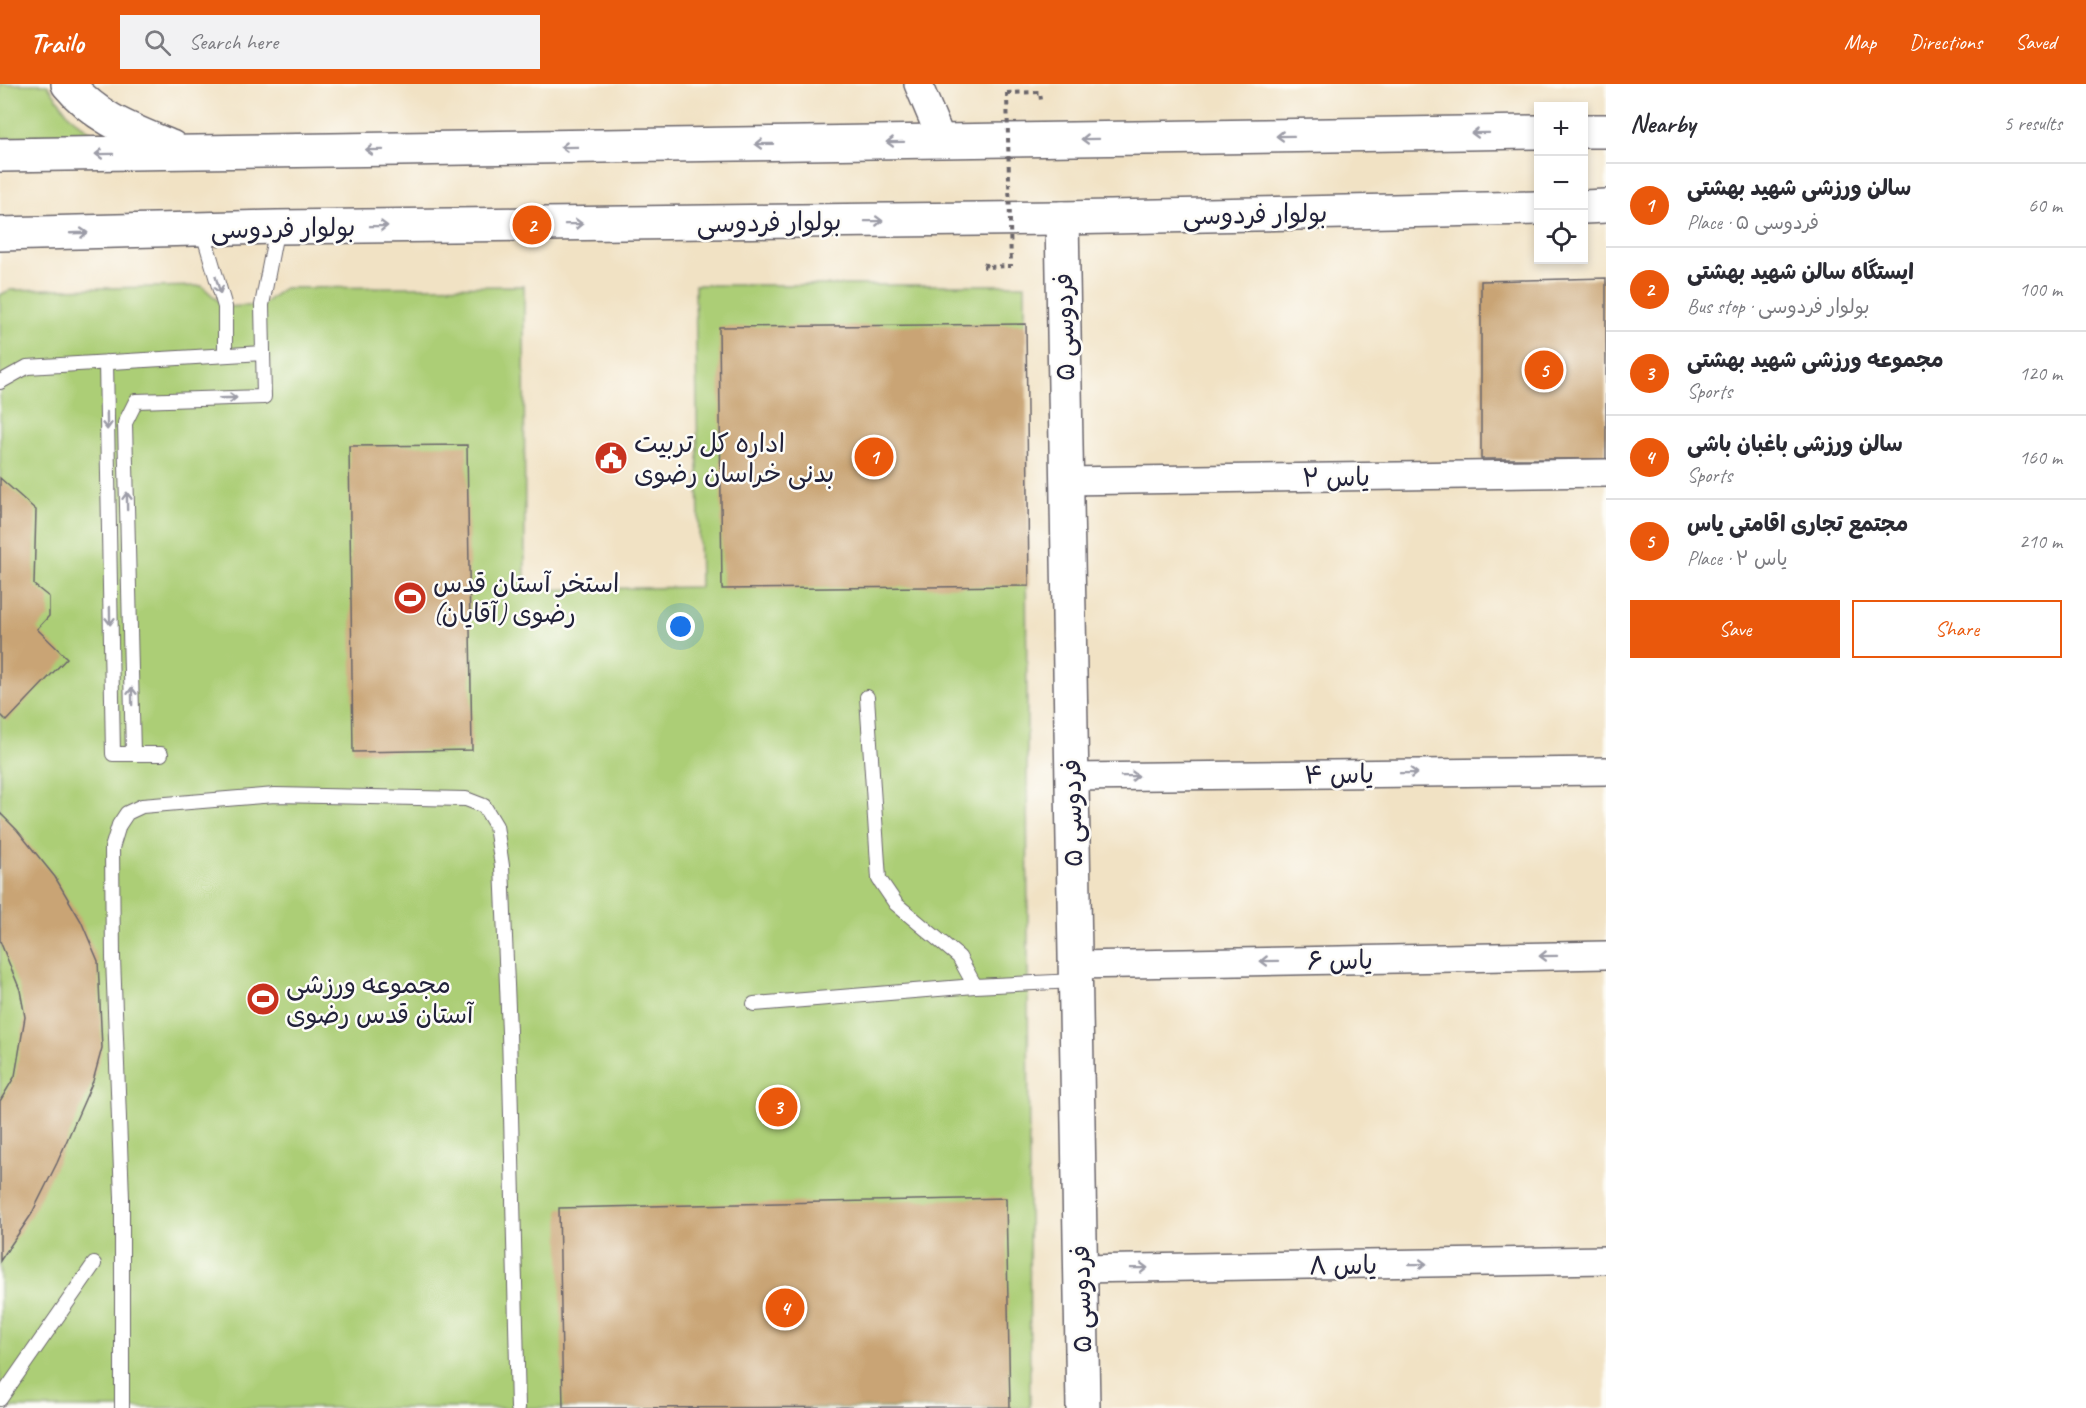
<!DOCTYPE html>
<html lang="en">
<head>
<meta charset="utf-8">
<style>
	body { margin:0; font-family:Caveat,"Playpen Sans Arabic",sans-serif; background:#f2f2f3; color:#2b2b33 }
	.controls { position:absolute; right:18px; top:18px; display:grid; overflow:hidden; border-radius:0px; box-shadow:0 3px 9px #0003 }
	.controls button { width:54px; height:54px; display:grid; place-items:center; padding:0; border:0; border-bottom:2px solid #e1e1e2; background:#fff; color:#2b2b33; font:30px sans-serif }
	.you { position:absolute; left:681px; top:543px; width:21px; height:21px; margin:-15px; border:4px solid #fff; border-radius:50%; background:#1a73e8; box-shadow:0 0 0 9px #1a73e833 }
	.badge { display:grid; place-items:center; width:39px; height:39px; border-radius:50%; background:#ea580c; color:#fff; font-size:20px; font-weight:700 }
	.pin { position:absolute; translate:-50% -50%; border:3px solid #fff; box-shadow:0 2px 6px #0006 }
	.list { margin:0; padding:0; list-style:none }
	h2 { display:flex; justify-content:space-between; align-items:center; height:78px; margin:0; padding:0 24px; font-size:26px }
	h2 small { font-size:20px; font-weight:400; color:#7c7c81 }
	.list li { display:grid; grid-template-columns:39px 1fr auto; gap:18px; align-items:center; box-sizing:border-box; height:84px; padding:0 24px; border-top:2px solid #e1e1e2 }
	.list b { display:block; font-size:22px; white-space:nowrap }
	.list p { margin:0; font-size:20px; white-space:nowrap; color:#7c7c81 }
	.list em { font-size:20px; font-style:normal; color:#7c7c81 }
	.actions { display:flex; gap:12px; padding:18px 24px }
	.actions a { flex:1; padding:14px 0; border:2px solid #ea580c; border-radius:0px; text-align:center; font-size:21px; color:#ea580c }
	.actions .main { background:#ea580c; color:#fff }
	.icon { flex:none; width:33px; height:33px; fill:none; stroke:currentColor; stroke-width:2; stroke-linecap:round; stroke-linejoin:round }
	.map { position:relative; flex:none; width:1606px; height:1324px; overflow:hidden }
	header { display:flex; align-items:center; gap:36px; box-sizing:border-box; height:84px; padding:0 30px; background:#ea580c; color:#fff }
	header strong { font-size:28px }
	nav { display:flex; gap:33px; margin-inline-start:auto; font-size:21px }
	.search { width:420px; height:54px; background:#f2f2f3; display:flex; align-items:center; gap:15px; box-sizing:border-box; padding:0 21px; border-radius:0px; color:#7c7c81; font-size:22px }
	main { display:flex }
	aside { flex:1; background:#fff }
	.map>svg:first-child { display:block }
	.green { fill:#acce76; stroke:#677858; stroke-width:1.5 }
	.building { fill:#c9a474 }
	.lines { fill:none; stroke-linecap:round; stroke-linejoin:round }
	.service-casing { stroke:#6a656b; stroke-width:16 }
	.minor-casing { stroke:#6a656b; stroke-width:30 }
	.tertiary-casing { stroke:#6a656b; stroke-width:36 }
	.primary-casing { stroke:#6a656b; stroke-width:36 }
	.path { stroke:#6a656b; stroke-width:4; stroke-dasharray:4.5 4.5; stroke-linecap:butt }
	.service { stroke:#fff; stroke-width:14 }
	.minor { stroke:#fff; stroke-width:27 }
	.tertiary { stroke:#fff; stroke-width:33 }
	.primary { stroke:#fff; stroke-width:33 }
	.path-bridge { stroke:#6a656b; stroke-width:4; stroke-dasharray:4.5 4.5; stroke-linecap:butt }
	.oneway { stroke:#9c9ca7 }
	.labels { text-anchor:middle; stroke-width:5; stroke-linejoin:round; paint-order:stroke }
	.street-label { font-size:26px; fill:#22223b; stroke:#fdfcf7 }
	.poi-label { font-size:26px; fill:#22223b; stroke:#fdfcf7; text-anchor:start }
</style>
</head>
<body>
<header>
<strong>Trailo</strong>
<div class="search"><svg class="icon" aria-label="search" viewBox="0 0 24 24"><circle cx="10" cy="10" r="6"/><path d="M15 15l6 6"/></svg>Search here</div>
<nav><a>Map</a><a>Directions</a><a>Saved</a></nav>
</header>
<main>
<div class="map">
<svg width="1606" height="1324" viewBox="0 0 1606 1324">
	<rect width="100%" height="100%" fill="#fdfcf7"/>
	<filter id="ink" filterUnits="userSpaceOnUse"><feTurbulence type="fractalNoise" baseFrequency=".0167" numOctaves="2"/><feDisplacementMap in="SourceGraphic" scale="12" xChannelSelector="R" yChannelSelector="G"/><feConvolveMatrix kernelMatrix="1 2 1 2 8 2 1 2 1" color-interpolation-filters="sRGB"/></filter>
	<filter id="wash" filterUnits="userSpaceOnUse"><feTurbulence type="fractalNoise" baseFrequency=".008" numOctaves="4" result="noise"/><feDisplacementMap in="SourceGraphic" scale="24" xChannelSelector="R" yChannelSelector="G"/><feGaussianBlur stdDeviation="1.35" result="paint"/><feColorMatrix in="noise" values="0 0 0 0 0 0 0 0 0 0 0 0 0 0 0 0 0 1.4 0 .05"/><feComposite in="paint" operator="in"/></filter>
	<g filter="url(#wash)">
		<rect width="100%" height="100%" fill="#f1e2c4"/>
		<path class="green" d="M 0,0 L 47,0 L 69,31 L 95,52 L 0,54 Z
			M 695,201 L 1025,201 L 1030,1324 L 0,1324 L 0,211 L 10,206 L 202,202 L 225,223 L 262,221 L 284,204 L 524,202 L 525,506 L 700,503 Z"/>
		<g id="blocks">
			<path class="building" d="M 1606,194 L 1606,375 L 1481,375 L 1481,197 Z
				M 1026,240 L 1029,502 L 722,505 L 719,243 Z
				M 467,361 L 472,666 L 353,668 L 349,362 Z
				M 0,394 L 36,426 L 34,501 L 49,513 L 49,532 L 37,545 L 67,574 L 7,637 L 0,630 Z
				M 0,729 L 17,746 L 55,793 L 81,837 L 98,877 L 102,964 L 93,997 L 57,1079 L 31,1131 L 0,1177 L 0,1017 L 15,992 L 25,933 L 20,906 L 0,857 Z
				M 1006,1114 L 1010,1323 L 563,1324 L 559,1124 Z"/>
		</g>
	</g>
	<g filter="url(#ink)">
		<use href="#blocks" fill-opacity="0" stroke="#6a656b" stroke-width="1.5"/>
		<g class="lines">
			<defs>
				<path id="service" d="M 202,145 L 225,223 L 225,271
					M 106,278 L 113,670 L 161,670
					M 0,298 L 27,283 L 263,269
					M 867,613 L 879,795 L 896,820 L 959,873 L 975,902
					M 133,670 L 125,339 L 136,317 L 264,313 L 262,221 L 277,143
					M 754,920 L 975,902 L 1075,897
					M 0,1315 L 94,1180
					M 122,1324 L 122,1114 L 113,874 L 112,764 L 119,741 L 127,729 L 142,722 L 275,711 L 466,715 L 484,722 L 496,742 L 502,782 L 509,948 L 518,1324"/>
				<path id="minor" d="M 918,0 L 942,57
					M 1066,397 L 1606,389
					M 1071,693 L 1606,687
					M 1075,881 L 1606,871
					M 1080,1185 L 1606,1176"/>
				<path id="tertiary" d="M 1062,134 L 1083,1324"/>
				<path id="primary" d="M 68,0 C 97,35 130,46 171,63
					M 1584,47 L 1606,47
					M 0,71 L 1538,48
					M 1584,123 L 1606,122
					M 0,150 L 277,143 L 1062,134 L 1538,124"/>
			</defs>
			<use href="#service" class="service-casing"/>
			<use href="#minor" class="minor-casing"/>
			<use href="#tertiary" class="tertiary-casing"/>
			<use href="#primary" class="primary-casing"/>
			<path class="path" d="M 1007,9 L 1040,8 L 1041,16
				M 986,179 L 985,183 L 1011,182"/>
			<use href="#service" class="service"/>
			<use href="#minor" class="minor"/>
			<use href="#tertiary" class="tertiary"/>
			<use href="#primary" class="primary"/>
			<path class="path-bridge" d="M 1007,9 L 1011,182"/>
		</g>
		<defs><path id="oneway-shaft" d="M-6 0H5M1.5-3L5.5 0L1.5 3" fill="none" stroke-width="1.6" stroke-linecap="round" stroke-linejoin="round" transform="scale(1.5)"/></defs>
		<g class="oneway">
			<use href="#oneway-shaft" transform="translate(1480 49) rotate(179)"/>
			<use href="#oneway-shaft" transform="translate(1285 52) rotate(179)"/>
			<use href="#oneway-shaft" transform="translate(1090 55) rotate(179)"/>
			<use href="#oneway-shaft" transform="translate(895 58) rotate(179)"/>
			<use href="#oneway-shaft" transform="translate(764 60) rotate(179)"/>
			<use href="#oneway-shaft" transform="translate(569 63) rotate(179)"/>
			<use href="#oneway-shaft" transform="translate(374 66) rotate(179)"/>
			<use href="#oneway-shaft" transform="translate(104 70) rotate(179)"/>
			<use href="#oneway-shaft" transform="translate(874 137) rotate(-1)"/>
			<use href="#oneway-shaft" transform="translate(574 140) rotate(-1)"/>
			<use href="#oneway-shaft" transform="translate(379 142) rotate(-1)"/>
			<use href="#oneway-shaft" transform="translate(79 149) rotate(-2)"/>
			<use href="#oneway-shaft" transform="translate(218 201) rotate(74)"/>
			<use href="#oneway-shaft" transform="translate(228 314) rotate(-2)"/>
			<use href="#oneway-shaft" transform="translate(107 337) rotate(89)"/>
			<use href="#oneway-shaft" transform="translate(127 417) rotate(-91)"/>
			<use href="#oneway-shaft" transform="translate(110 532) rotate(89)"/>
			<use href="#oneway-shaft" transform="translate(132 612) rotate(-91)"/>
			<use href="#oneway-shaft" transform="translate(1409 689) rotate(-1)"/>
			<use href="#oneway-shaft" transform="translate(1130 692) rotate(-1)"/>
			<use href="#oneway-shaft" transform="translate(1548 872) rotate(179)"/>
			<use href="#oneway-shaft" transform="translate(1269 877) rotate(179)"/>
			<use href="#oneway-shaft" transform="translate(1418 1180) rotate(-1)"/>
			<use href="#oneway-shaft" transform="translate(1139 1184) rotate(-1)"/>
		</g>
	</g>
	<defs>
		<symbol id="civic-disc" viewBox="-11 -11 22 22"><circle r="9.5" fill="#c8321e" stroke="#fdfcf7"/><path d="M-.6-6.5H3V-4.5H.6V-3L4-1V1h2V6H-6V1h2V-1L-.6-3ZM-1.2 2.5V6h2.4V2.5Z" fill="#fff"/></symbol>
		<symbol id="stadium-disc" viewBox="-11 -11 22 22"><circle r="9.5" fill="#c8321e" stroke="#fdfcf7"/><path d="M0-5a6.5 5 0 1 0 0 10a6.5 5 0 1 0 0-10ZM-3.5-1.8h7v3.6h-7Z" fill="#fff"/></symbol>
	</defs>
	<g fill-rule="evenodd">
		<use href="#civic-disc" x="592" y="355" width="38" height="38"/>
		<use href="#stadium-disc" x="391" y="495" width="38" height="38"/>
		<use href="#stadium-disc" x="244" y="896" width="38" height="38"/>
	</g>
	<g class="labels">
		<g class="street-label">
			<text transform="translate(1255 130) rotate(-1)" y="9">بولوار فردوسی</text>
			<text transform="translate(769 138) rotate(-1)" y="9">بولوار فردوسی</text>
			<text transform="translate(283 144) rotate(-1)" y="9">بولوار فردوسی</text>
			<text transform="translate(1064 243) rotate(-91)" y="9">فردوسی ۵</text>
			<text transform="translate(1336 393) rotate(-1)" y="9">یاس ۲</text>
			<text transform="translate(1339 690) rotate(-1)" y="9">یاس ۴</text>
			<text transform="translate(1072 729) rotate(-91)" y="9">فردوسی ۵</text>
			<text transform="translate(1340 876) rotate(-1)" y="9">یاس ۶</text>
			<text transform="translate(1343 1181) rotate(-1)" y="9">یاس ۸</text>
			<text transform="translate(1081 1215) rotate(-91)" y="9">فردوسی ۵</text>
		</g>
		<g class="poi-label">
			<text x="634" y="368">اداره کل تربیت<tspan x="634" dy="30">بدنی خراسان رضوی</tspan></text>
			<text x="433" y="508">استخر آستان قدس<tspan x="433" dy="30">رضوی (آقایان)</tspan></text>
			<text x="286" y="909">مجموعه ورزشی<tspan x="286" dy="30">آستان قدس رضوی</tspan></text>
		</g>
	</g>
</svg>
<div class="controls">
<button>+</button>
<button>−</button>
<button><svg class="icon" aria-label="locate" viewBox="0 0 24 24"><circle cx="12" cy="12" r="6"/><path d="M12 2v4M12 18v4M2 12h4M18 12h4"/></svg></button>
</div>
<div class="you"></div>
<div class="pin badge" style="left:874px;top:373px">1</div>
<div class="pin badge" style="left:532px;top:141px">2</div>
<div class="pin badge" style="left:778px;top:1023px">3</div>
<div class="pin badge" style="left:785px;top:1224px">4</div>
<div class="pin badge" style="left:1544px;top:286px">5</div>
</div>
<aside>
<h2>Nearby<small>5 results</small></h2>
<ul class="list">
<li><span class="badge">1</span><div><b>سالن ورزشی شهید بهشتی</b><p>Place · فردوسی ۵</p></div><em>60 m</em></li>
<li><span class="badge">2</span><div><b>ایستگاه سالن شهید بهشتی</b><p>Bus stop · بولوار فردوسی</p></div><em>100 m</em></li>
<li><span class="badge">3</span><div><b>مجموعه ورزشی شهید بهشتی</b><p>Sports</p></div><em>120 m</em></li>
<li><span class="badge">4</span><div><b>سالن ورزشی باغبان باشی</b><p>Sports</p></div><em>160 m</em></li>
<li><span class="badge">5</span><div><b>مجتمع تجاری اقامتی یاس</b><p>Place · یاس ۲</p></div><em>210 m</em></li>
</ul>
<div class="actions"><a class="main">Save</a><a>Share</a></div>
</aside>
</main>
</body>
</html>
